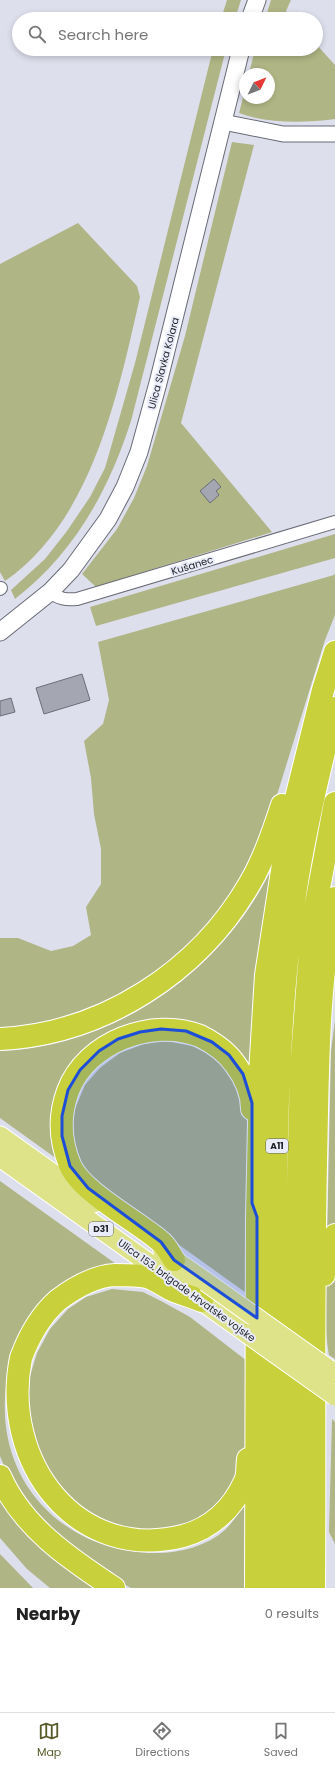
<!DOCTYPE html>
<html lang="en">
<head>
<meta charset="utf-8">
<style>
	body { margin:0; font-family:Poppins,sans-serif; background:#f6f6f6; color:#222 }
	.compass { position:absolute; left:239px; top:68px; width:36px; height:36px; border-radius:50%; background:#fff; box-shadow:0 2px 6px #0003; rotate:47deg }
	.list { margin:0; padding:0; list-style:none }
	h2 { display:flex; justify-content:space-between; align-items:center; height:52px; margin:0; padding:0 16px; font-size:17px }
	h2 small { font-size:13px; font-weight:400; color:#767676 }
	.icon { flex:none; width:22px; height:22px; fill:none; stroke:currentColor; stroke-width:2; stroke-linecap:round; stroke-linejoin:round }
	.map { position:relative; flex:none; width:335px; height:1588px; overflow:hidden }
	.search { position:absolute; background:#fff; box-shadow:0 2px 6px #0003; left:12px; right:12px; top:12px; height:44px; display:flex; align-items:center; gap:10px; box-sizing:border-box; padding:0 14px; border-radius:22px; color:#767676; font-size:15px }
	.sheet { height:124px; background:#fff }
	nav { display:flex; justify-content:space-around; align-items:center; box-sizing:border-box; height:56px; border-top:1px solid #e0e0e0; background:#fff; font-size:11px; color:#767676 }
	nav a { display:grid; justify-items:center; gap:2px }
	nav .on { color:#585c2a }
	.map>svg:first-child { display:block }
	.green { fill:#b0b585 }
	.building { fill:#a4a7b2; stroke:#6b6d78 }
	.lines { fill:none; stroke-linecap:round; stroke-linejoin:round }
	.minor-casing { stroke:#696b76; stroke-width:14 }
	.tertiary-casing { stroke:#696b76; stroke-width:17 }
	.secondary-casing { stroke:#696b76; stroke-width:19 }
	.primary-casing { stroke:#fff; stroke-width:21 }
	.motorway-casing { stroke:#fff; stroke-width:24 }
	.minor { stroke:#fff; stroke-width:12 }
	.tertiary { stroke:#fff; stroke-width:15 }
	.secondary { stroke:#fff; stroke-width:17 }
	.primary { stroke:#dee38a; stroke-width:19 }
	.motorway { stroke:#c8d03c; stroke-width:22 }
	.primary-bridge-casing { stroke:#fff; stroke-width:21; stroke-linecap:butt }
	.primary-bridge { stroke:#dee38a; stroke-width:19 }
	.marked { fill:#1d4ed8; fill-opacity:0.2; stroke:#1d4ed8; stroke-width:3; stroke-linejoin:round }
	.labels { text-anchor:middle; stroke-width:4; stroke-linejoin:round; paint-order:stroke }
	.shield { fill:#eaedf9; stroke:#5e6067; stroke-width:1 }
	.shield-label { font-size:9px; font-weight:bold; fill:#222328 }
	.street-label { font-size:10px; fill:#222328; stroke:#eaedf9 }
</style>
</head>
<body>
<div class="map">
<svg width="335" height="1588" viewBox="0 0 335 1588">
	<rect width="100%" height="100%" fill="#dddfec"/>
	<path class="green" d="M 227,0 L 241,0 L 235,19 L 221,19 Z
		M 271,0 L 291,0 L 286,11 L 294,19 L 265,19 Z
		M 316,44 L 335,65 L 335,119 C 304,123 269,124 239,113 L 245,90 L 245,98 L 269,98 L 269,74 L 249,74 L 255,49 L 316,49 Z
		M 213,49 L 226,49 L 131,421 C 108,492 74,553 15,599 L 11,590 L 45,559 L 67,531 L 90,497 L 105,468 L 135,363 Z
		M 232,142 L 254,145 L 181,423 L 272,532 L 96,587 L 82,574 L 117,529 L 134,498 L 147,466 L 185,336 Z
		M 78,223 L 137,286 L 140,297 C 118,394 92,521 5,581 L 0,572 L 0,264 Z
		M 335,534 L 335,558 L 96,626 L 90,607 Z
		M 335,573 L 335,615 L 325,640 L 255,866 L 202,941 L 121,1002 L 0,1036 L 0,938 L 18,938 L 51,951 L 73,946 L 91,935 L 86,907 L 101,884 L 101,849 L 94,814 L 91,778 L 84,741 L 103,724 L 109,700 L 98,642 L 334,575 Z
		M 269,874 L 274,877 L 254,1080 L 195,1029 L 90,1053 L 57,1159 L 0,1118 L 0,1051 C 113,1047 219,973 269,874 Z
		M 335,1021 L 335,1225 L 327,1239 L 331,1051 Z
		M 166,1041 L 192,1046 L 215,1057 L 230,1073 L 242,1096 L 248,1126 L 249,1295 L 118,1201 L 84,1170 L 74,1151 L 72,1116 L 85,1085 L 100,1068 L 120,1053 L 144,1044 Z
		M 0,1181 L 123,1269 C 114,1271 92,1274 85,1279 C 72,1289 56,1310 43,1322 C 35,1332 23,1341 16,1351 C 9,1361 6,1385 5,1398 C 0,1487 68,1553 156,1553 C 180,1553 208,1546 226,1529 C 235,1520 242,1508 249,1497 L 248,1588 L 131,1588 L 109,1576 L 45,1526 L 10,1480 L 0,1456 Z
		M 335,1250 L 335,1359 L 329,1355 C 324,1326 322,1277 335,1250 Z
		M 112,1289 L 143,1292 L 161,1301 L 190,1317 L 247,1361 L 245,1449 L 242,1470 L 210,1520 L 136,1534 L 83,1515 L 32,1450 L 27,1386 L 37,1353 L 50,1329 L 68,1309 L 86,1297 Z
		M 332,1419 L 335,1422 L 335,1544 L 329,1532 Z
		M 0,1490 L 100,1588 L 50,1588 L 27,1569 L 0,1538 Z
		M 0,1554 L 33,1588 L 0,1588 Z"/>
	<path class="building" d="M 214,479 L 221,487 L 216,491 L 219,495 L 210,503 L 200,491 Z
		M 82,674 L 90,700 L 44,714 L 36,688 Z
		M 11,698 L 15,712 L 0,716 L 0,701 Z"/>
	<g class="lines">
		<defs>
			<path id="minor" d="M 0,589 L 1,588
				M 50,592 C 59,599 66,600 77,599 L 335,522"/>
			<path id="tertiary" d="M 223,122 L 283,134 L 335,134"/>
			<path id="secondary" d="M 250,19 L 257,0
				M 0,632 L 50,592 L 71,570 L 108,519 L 125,487 L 139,452 L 158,383 L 241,49"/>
			<path id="primary" d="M 0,1136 L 94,1203
				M 0,1157 L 248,1334
				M 163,1252 L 206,1282"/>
			<path id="motorway" d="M 0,1039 C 103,1034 199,972 250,883 C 264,859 273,832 282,805
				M 174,1260 C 170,1254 166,1245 160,1241 C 137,1221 81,1192 70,1165 C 60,1141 59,1115 68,1091 C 86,1042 153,1017 200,1036 C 214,1043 226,1051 235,1064 C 244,1076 252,1093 252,1109
				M 324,1275 L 324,1262 L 335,1235
				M 202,1301 C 192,1297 182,1294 172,1290 C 164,1286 155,1279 147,1277 C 138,1275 124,1275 115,1275 C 94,1276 74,1288 58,1300 C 40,1316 29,1336 21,1358 C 0,1462 77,1563 183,1536 C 212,1528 233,1508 245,1481 C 248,1475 247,1466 248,1459
				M 0,1476 C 22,1527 70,1559 114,1588
				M 256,1588 L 257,1217 L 260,1073 L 266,975 L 289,826 L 323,690 L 335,652
				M 273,1588 C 274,1483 274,1378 275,1272 C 276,1151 277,1029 293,909 C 302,841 318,774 335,708
				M 295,1588 L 297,1223 L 301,1070 L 312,925 L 335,803
				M 314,1588 C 315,1447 313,1306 316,1164 C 318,1076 317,985 335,898"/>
		</defs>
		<use href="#minor" class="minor-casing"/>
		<use href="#tertiary" class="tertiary-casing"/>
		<use href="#secondary" class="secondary-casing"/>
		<use href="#primary" class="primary-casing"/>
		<use href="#motorway" class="motorway-casing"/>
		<use href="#minor" class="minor"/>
		<use href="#tertiary" class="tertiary"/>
		<use href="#secondary" class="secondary"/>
		<use href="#primary" class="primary"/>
		<use href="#motorway" class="motorway"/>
		<defs>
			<path id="primary-bridge" d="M 206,1282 L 335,1374
				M 248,1334 L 335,1396"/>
		</defs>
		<use href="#primary-bridge" class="primary-bridge-casing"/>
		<use href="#primary-bridge" class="primary-bridge"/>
	</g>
	<path class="marked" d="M 161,1029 L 186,1031 L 212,1042 L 229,1055 L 243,1074 L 252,1103 L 252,1203 L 257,1217 L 257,1318 L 174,1260 L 161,1242 L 88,1188 L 70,1166 L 62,1136 L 62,1116 L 68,1090 L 80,1070 L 99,1051 L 118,1039 L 140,1032 Z"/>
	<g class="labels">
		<g class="shield">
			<rect x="266" y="1139" width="22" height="14" rx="3"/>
			<rect x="89" y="1222" width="24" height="14" rx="3"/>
		</g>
		<g class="shield-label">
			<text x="277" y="1149">A11</text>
			<text x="101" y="1232">D31</text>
		</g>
		<g class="street-label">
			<text transform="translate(163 363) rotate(-75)" y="4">Ulica Slavka Kolara</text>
			<text transform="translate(192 565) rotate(-17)" y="4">Kušanec</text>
			<text transform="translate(187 1290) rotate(36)" y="4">Ulica 153. brigade Hrvatske vojske</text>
		</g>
	</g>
</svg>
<svg class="compass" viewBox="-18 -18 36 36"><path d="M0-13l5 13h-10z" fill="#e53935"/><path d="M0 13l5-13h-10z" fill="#767676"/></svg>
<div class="search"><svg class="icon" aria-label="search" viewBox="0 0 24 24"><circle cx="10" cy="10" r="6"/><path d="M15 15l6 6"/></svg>Search here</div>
</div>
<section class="sheet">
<h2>Nearby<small>0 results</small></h2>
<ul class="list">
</ul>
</section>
<nav>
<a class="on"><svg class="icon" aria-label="map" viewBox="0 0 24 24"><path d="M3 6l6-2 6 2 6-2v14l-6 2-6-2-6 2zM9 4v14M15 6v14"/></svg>Map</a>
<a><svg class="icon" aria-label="directions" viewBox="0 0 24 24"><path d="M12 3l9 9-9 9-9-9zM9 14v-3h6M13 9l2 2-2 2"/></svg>Directions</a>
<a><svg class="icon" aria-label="saved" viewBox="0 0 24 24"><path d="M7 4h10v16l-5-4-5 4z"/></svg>Saved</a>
</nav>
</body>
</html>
